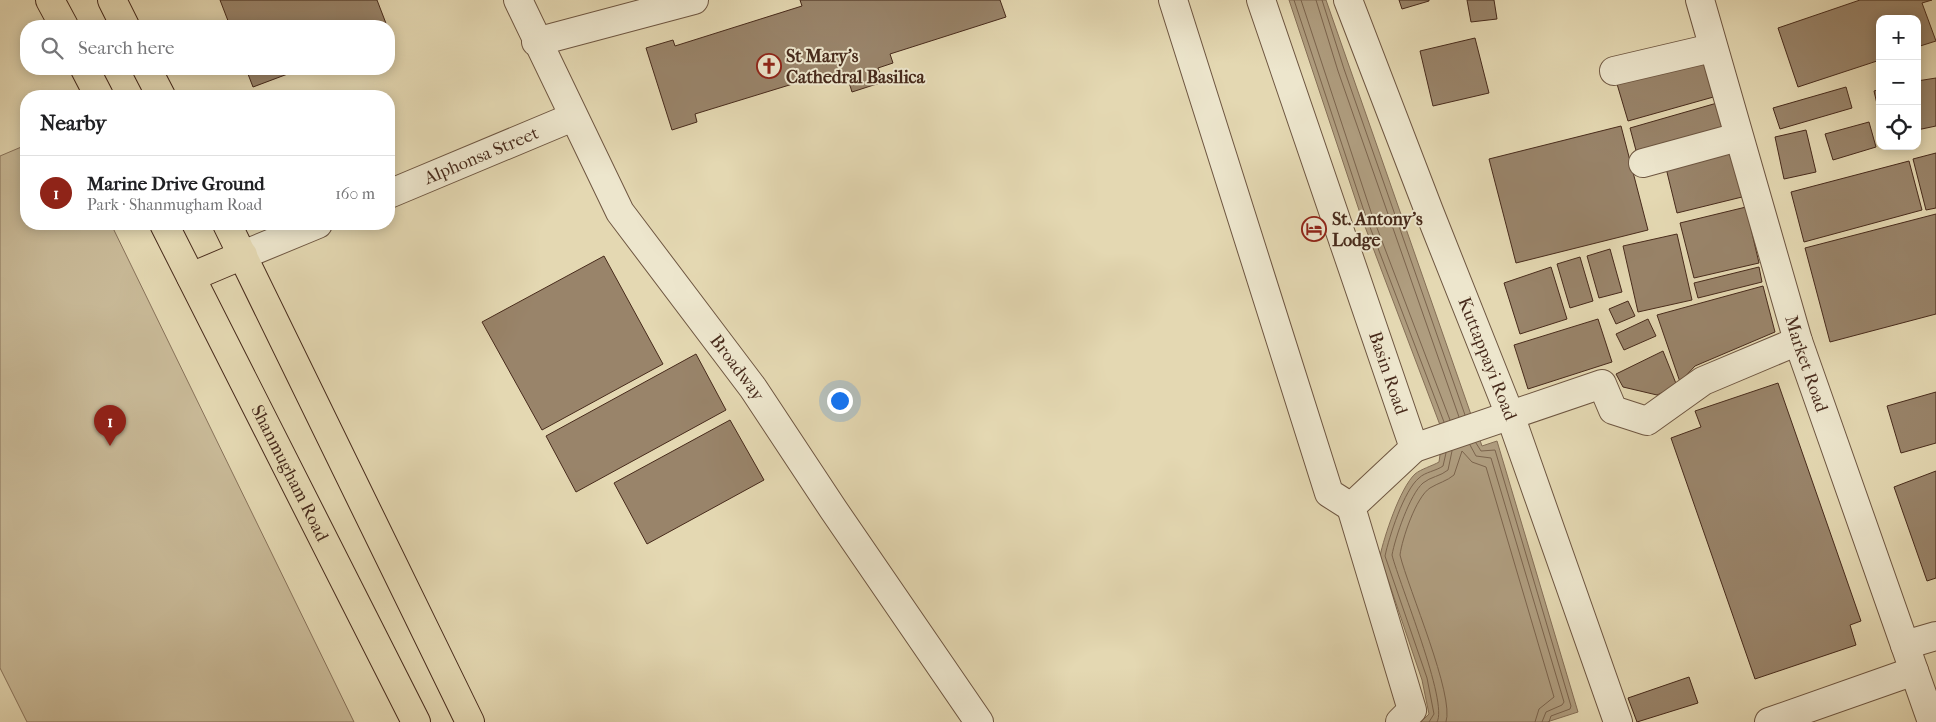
<!DOCTYPE html>
<html lang="en">
<head>
<meta charset="utf-8">
<style>
	body { margin:0; font-family:"IM FELL French Canon",serif; background:#f2f2f2; color:#202124 }
	.controls { position:absolute; right:15px; top:15px; display:grid; overflow:hidden; border-radius:10px; box-shadow:0 2px 12px #0003 }
	.controls button { width:45px; height:45px; display:grid; place-items:center; padding:0; border:0; border-bottom:1px solid #e0e0e0; background:#fff; color:#202124; font:25px sans-serif }
	.you { position:absolute; left:839px; top:400px; width:18px; height:18px; margin:-12px; border:4px solid #fff; border-radius:50%; background:#1a73e8; box-shadow:0 0 0 8px #1a73e833 }
	.badge { display:grid; place-items:center; width:32px; height:32px; border-radius:50%; background:#8f2418; color:#fff; font-size:16px; font-weight:700 }
	.pin { position:absolute; translate:-50% -41px; filter:drop-shadow(0 1px 2px #0008) }
	.pin::after { content:''; position:absolute; top:26px; width:18px; height:15px; background:inherit; clip-path:polygon(0 0,100% 0,50% 100%) }
	.list { margin:0; padding:0; list-style:none }
	h2 { display:flex; justify-content:space-between; align-items:center; height:65px; margin:0; padding:0 20px; font-size:21px }
	h2 small { font-size:16px; font-weight:400; color:#757577 }
	.list li { display:grid; grid-template-columns:32px 1fr auto; gap:15px; align-items:center; box-sizing:border-box; height:75px; padding:0 20px; border-top:1px solid #e0e0e0 }
	.list b { display:block; font-size:19px; white-space:nowrap }
	.list p { margin:0; font-size:16px; white-space:nowrap; color:#757577 }
	.list em { font-size:16px; font-style:normal; color:#757577 }
	.icon { flex:none; width:28px; height:28px; fill:none; stroke:currentColor; stroke-width:2; stroke-linecap:round; stroke-linejoin:round }
	.map { position:relative; flex:none; width:1936px; height:722px; overflow:hidden }
	.search { position:absolute; background:#fff; box-shadow:0 2px 12px #0003; left:20px; top:20px; width:375px; height:55px; display:flex; align-items:center; gap:12px; box-sizing:border-box; padding:0 18px; border-radius:20px; color:#757577; font-size:19px }
	.panel { position:absolute; background:#fff; box-shadow:0 2px 12px #0003; left:20px; top:90px; width:375px; height:140px; border-radius:20px }
	.map>svg:first-child { display:block }
	.green { fill:#c9ba98; stroke:#88725a }
	.water { fill:#af9d7f; stroke:#856f57 }
	.lines { fill:none; stroke-linecap:round; stroke-linejoin:round }
	.shore { stroke:#7b644d; stroke-width:1 }
	.building { fill:#99846a; stroke:#472a1b }
	.minor-casing { stroke:#6e5641; stroke-width:30 }
	.major-casing { stroke:#472a1b; stroke-width:30 }
	.minor { stroke:#ede6cd; stroke-width:28 }
	.major { stroke:#e4d8b2; stroke-width:28 }
	.labels { text-anchor:middle; stroke-width:4; stroke-linejoin:round; paint-order:stroke }
	.poi-label { font-size:18px; font-weight:bold; fill:#472a1b; stroke:#ede6cd; text-anchor:start }
	.street-label { font-size:18px; fill:#472a1b; stroke:#ede6cd }
</style>
</head>
<body>
<div class="map">
<svg width="1936" height="722" viewBox="0 0 1936 722">
	<rect width="100%" height="100%" fill="#e4d8b2"/>
	<filter id="stains"><feTurbulence type="fractalNoise" baseFrequency=".004" numOctaves="4"/><feColorMatrix values="0 0 0 0 .2 0 0 0 0 .09 0 0 0 0 .02 0 0 0 .5 -.17"/></filter>
	<radialGradient id="worn" r=".72"><stop offset=".6" stop-color="#630" stop-opacity="0"/><stop offset="1" stop-color="#630" stop-opacity=".3"/></radialGradient>
	<path class="green" d="M 26,145 L 26,224 L 111,224 L 354,722 L 27,722 L 0,668 L 0,156 Z"/>
	<path class="water" d="M 1289,0 L 1326,0 L 1482,446 L 1497,441 L 1578,712 L 1547,722 L 1421,722 L 1429,714 L 1422,680 L 1380,556 C 1384,537 1400,488 1415,474 C 1421,469 1432,466 1439,462 L 1443,433 L 1361,216 Z"/>
	<g class="lines">
		<path class="shore" d="M 1294,0 L 1365,214 L 1444,422
			M 1301,0 L 1371,212 L 1450,420
			M 1316,0 L 1338,71 L 1459,417
			M 1322,0 L 1344,69 L 1465,415
			M 1476,443 L 1481,451 L 1495,450 L 1571,706 L 1570,709 L 1551,716 L 1549,722
			M 1470,445 L 1476,456 L 1491,458 L 1564,702 L 1562,705 L 1546,712 L 1542,722
			M 1429,722 L 1434,714 L 1427,678 L 1385,556 C 1389,537 1404,490 1419,478 C 1425,472 1436,471 1443,466 L 1446,453
			M 1437,722 C 1449,703 1399,583 1392,555 C 1395,538 1410,494 1423,483 C 1430,477 1441,476 1448,470 L 1452,451
			M 1446,722 C 1455,696 1408,588 1400,555 C 1402,539 1416,497 1430,488 C 1438,483 1447,481 1454,475 L 1462,451 L 1472,462 L 1486,467 L 1554,697 L 1539,709 L 1535,722"/>
	</g>
	<path class="building" d="M 220,0 L 377,0 L 387,26 L 230,26 Z
		M 800,0 L 1000,0 L 1006,17 L 890,54 L 893,63 L 878,68 L 883,82 L 852,92 L 847,76 L 824,83 L 822,75 L 695,114 L 697,122 L 672,130 L 646,48 L 673,40 L 675,46 L 802,6 Z
		M 1399,0 L 1429,0 L 1429,1 L 1402,9 Z
		M 1467,0 L 1494,0 L 1497,19 L 1471,22 Z
		M 1860,0 L 1932,0 L 1922,3 L 1936,41 L 1917,47 L 1917,19 L 1880,19 L 1880,60 L 1798,87 L 1778,28 Z
		M 1475,38 L 1489,93 L 1433,106 L 1420,51 Z
		M 1707,58 L 1717,96 L 1628,121 L 1617,84 Z
		M 246,69 L 301,69 L 253,87 Z
		M 1936,78 L 1936,126 L 1917,130 L 1917,81 Z
		M 1846,87 L 1852,108 L 1780,129 L 1773,108 Z
		M 1880,89 L 1880,117 L 1874,91 Z
		M 1717,103 L 1725,133 L 1638,158 L 1630,128 Z
		M 1869,122 L 1876,147 L 1833,160 L 1825,134 Z
		M 1621,126 L 1648,230 L 1516,263 L 1489,159 Z
		M 1806,130 L 1816,172 L 1784,179 L 1775,137 Z
		M 1729,149 L 1742,197 L 1677,213 L 1665,164 Z
		M 1936,153 L 1936,208 L 1926,210 L 1913,159 Z
		M 1909,161 L 1922,210 L 1804,242 L 1791,192 Z
		M 1746,207 L 1759,263 L 1694,278 L 1680,223 Z
		M 1936,214 L 1936,314 L 1830,342 L 1805,248 Z
		M 1677,234 L 1692,300 L 1638,312 L 1623,246 Z
		M 1610,249 L 1622,292 L 1599,298 L 1587,256 Z
		M 604,256 L 663,364 L 542,430 L 482,322 Z
		M 1580,257 L 1593,301 L 1570,308 L 1557,264 Z
		M 1551,267 L 1567,319 L 1520,334 L 1504,283 Z
		M 1759,267 L 1762,282 L 1698,298 L 1694,283 Z
		M 1763,286 L 1775,332 L 1695,366 L 1680,382 L 1657,315 Z
		M 1628,301 L 1635,316 L 1616,324 L 1609,309 Z
		M 1598,319 L 1612,362 L 1528,389 L 1514,345 Z
		M 1648,319 L 1656,336 L 1624,350 L 1616,334 Z
		M 1663,351 L 1677,386 L 1657,395 L 1623,387 L 1616,374 Z
		M 696,354 L 726,410 L 576,492 L 546,436 Z
		M 1778,383 L 1861,621 L 1850,625 L 1856,645 L 1755,679 L 1671,438 L 1701,427 L 1695,411 Z
		M 1936,392 L 1936,443 L 1901,453 L 1887,406 Z
		M 730,420 L 764,480 L 647,544 L 614,483 Z
		M 1936,471 L 1936,578 L 1927,581 L 1894,487 Z
		M 1689,677 L 1698,703 L 1637,722 L 1628,698 Z"/>
	<g class="lines">
		<defs>
			<g id="minor">
				<path id="s1" d="M 518,0 L 620,212 L 753,388 L 833,509 L 979,722"/>
				<path d="M 1173,0 L 1329,493 L 1351,507"/>
				<path id="s2" d="M 1261,0 L 1414,448 L 1351,507 L 1412,710 L 1400,722"/>
				<path id="s3" d="M 1348,0 L 1429,211 L 1510,415 L 1618,722"/>
				<path id="s4" d="M 1700,0 L 1798,341 L 1932,722"/>
				<path d="M 536,42 L 694,0"/>
				<path d="M 1614,71 L 1712,48"/>
				<path d="M 1643,163 L 1738,137"/>
				<path id="s5" d="M 389,194 L 573,117"/>
				<path d="M 243,255 L 318,224"/>
				<path d="M 1414,448 L 1602,384 L 1613,410 L 1647,421 L 1703,381 L 1798,341"/>
				<path d="M 1905,645 L 1936,636"/>
				<path d="M 1769,722 L 1914,671"/>
			</g>
			<g id="major">
				<path d="M 50,0 L 64,26"/>
				<path d="M 112,0 L 125,26"/>
				<path d="M 85,69 L 99,96"/>
				<path d="M 147,69 L 161,96"/>
				<path id="s6" d="M 164,224 L 416,722"/>
				<path d="M 227,224 L 470,722"/>
				<path d="M 191,277 L 243,255"/>
			</g>
		</defs>
		<use href="#minor" class="minor-casing"/>
		<use href="#major" class="major-casing"/>
		<use href="#minor" class="minor"/>
		<use href="#major" class="major"/>
	</g>
	<defs>
		<symbol id="church-ring" viewBox="-11 -11 22 22"><circle r="9.5" fill="#ede6cd" stroke="#8f2418" stroke-width="1.5"/><path d="M-1.2-6h2.4v3.5h3.3v2.4h-3.3V6h-2.4V-.1h-3.3v-2.4h3.3Z" fill="#8f2418"/></symbol>
		<symbol id="hotel-ring" viewBox="-11 -11 22 22"><circle r="9.5" fill="#ede6cd" stroke="#8f2418" stroke-width="1.5"/><path d="M-6-4.5h1.5V1H6V5H4.5V3h-9V5H-6ZM-4 0a1.8 1.8 0 1 1 3.6 0ZM.5 0V-2.5h3Q6-2.5 6 0Z" fill="#8f2418"/></symbol>
	</defs>
	<g fill-rule="evenodd">
		<use href="#church-ring" x="755" y="52" width="28" height="28"/>
		<use href="#hotel-ring" x="1300" y="215" width="28" height="28"/>
	</g>
	<g class="labels">
		<g class="poi-label">
			<text x="786" y="62">St Mary's<tspan x="786" dy="21">Cathedral Basilica</tspan></text>
			<text x="1332" y="225">St. Antony's<tspan x="1332" dy="21">Lodge</tspan></text>
		</g>
		<g class="street-label">
			<text dy="6" stroke="none"><textPath href="#s5" startOffset="100">Alphonsa Street</textPath></text>
			<text dy="6" stroke="none"><textPath href="#s3" startOffset="385">Kuttappayi Road</textPath></text>
			<text dy="6" stroke="none"><textPath href="#s4" startOffset="379">Market Road</textPath></text>
			<text dy="6" stroke="none"><textPath href="#s1" startOffset="430">Broadway</textPath></text>
			<text dy="6" stroke="none"><textPath href="#s2" startOffset="394">Basin Road</textPath></text>
			<text dy="6" stroke="none"><textPath href="#s6" startOffset="279">Shanmugham Road</textPath></text>
		</g>
	</g>
	<rect width="100%" height="100%" filter="url(#stains)"/>
	<rect width="100%" height="100%" fill="url(#worn)"/>
</svg>
<div class="controls">
<button>+</button>
<button>−</button>
<button><svg class="icon" aria-label="locate" viewBox="0 0 24 24"><circle cx="12" cy="12" r="6"/><path d="M12 2v4M12 18v4M2 12h4M18 12h4"/></svg></button>
</div>
<div class="you"></div>
<div class="pin badge" style="left:110px;top:446px">1</div>
<div class="search"><svg class="icon" aria-label="search" viewBox="0 0 24 24"><circle cx="10" cy="10" r="6"/><path d="M15 15l6 6"/></svg>Search here</div>
<section class="panel">
<h2>Nearby<small></small></h2>
<ul class="list">
<li><span class="badge">1</span><div><b>Marine Drive Ground</b><p>Park · Shanmugham Road</p></div><em>160 m</em></li>
</ul>
</section>
</div>
</body>
</html>
